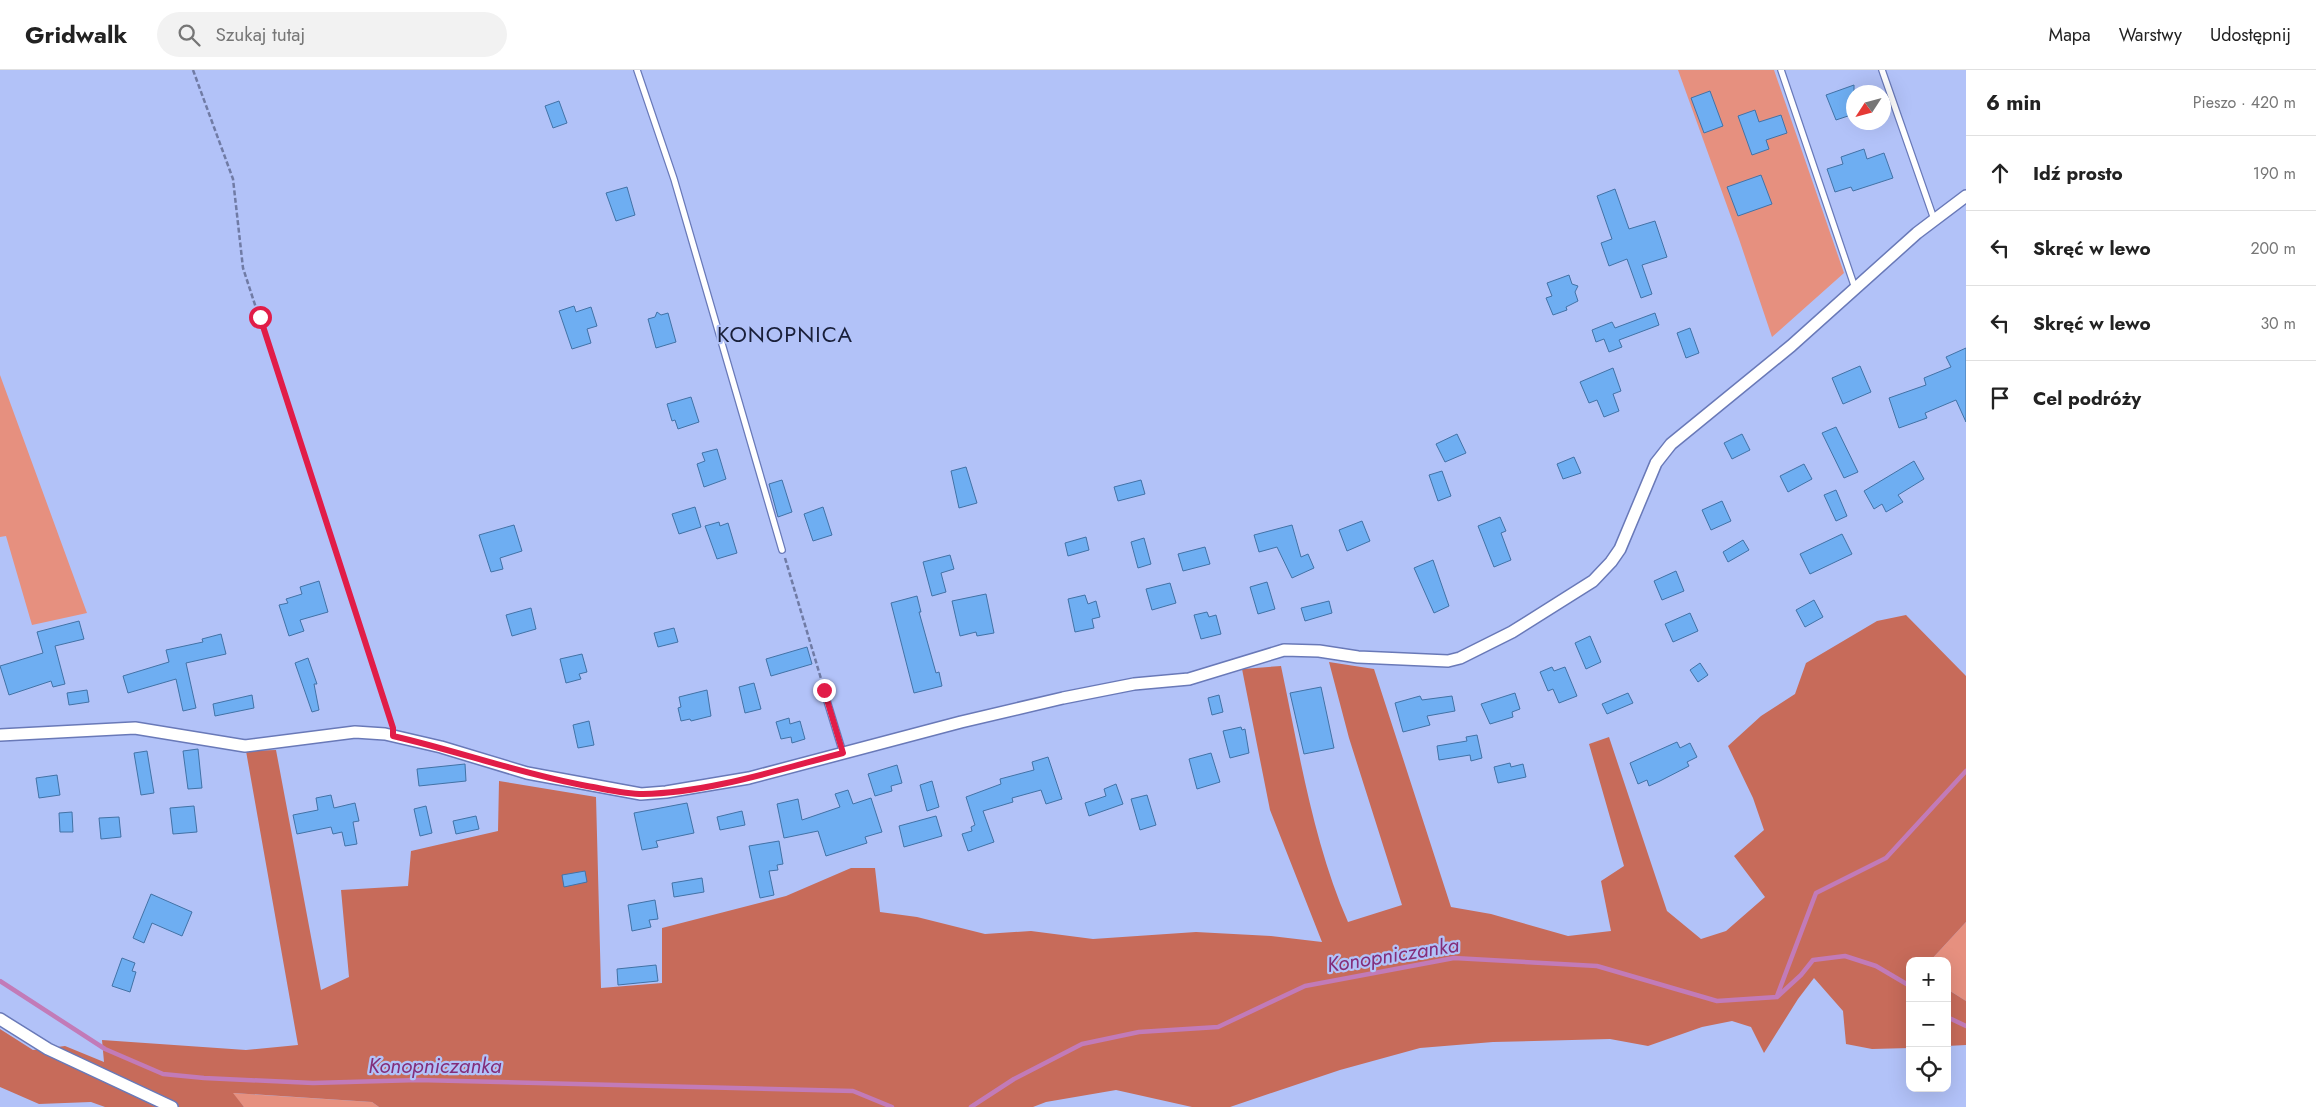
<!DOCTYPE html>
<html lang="pl">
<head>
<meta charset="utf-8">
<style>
	body { margin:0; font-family:Jost,sans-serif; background:#f2f2f2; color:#222 }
	.controls { position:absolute; right:15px; bottom:15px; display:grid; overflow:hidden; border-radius:10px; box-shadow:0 5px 20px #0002 }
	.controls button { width:45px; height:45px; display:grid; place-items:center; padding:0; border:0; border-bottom:1px solid #e0e0e0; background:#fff; color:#222; font:25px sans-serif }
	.compass { position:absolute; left:1846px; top:15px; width:45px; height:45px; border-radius:50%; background:#fff; box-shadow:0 5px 20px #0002; rotate:234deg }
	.stop { position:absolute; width:15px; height:15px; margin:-11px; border:4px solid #e11d48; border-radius:50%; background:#fff }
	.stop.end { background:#e11d48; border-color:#fff; box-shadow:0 1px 5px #0008 }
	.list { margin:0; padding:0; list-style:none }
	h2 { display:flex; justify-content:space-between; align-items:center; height:65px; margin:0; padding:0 20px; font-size:21px }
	h2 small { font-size:16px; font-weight:400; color:#767676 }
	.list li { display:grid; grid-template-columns:32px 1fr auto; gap:15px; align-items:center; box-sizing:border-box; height:75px; padding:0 20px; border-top:1px solid #e0e0e0 }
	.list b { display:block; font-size:19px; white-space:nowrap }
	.list em { font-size:16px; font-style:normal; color:#767676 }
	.icon { flex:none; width:28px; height:28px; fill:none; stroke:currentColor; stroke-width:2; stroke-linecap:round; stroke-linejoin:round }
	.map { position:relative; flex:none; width:1966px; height:1037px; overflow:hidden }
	header { display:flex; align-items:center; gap:30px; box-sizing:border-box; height:70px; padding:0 25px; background:#fff; border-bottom:1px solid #e0e0e0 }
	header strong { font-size:24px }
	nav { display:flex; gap:28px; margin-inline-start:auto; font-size:18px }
	.search { width:350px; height:45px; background:#f2f2f2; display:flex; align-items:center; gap:12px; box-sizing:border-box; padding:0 18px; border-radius:28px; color:#767676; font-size:19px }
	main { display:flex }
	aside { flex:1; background:#fff }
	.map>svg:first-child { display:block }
	.green { fill:#e6907f }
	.forest { fill:#c76b5a }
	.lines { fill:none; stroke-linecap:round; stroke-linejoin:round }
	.stream { stroke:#c27bb8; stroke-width:4.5 }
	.building { fill:#6eaef2; stroke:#4272a6 }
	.lane-casing { stroke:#6979b8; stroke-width:8 }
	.street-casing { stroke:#6979b8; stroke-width:14 }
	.path { stroke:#707ba5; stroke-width:2.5; stroke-dasharray:5 2.5; stroke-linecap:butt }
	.lane { stroke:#fff; stroke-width:5.5 }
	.street { stroke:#fff; stroke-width:11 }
	.route { stroke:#e11d48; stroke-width:6 }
	.labels { text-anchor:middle; stroke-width:4.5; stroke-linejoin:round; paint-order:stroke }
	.water-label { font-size:21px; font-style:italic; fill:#832e7a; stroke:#b2c2f8 }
	.quarter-label { font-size:22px; letter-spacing:1px; fill:#191f39; stroke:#b2c2f8 }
</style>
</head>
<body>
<header>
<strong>Gridwalk</strong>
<div class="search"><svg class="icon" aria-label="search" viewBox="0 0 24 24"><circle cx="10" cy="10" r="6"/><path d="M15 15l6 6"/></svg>Szukaj tutaj</div>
<nav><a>Mapa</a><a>Warstwy</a><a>Udostępnij</a></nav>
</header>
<main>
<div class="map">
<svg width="1966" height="1037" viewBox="0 0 1966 1037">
	<rect width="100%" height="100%" fill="#b2c2f8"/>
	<path class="green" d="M 1678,0 L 1774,0 L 1844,203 L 1772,267 L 1739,169 Z
		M 0,305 L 87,543 L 32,555 L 6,466 L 0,467 Z
		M 1966,852 L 1966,931 L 1947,919 L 1947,891 L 1930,891 Z
		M 232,1023 L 372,1032 L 379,1037 L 244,1037 Z"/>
	<path class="forest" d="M 1906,545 L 1966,606 L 1966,852 L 1930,891 L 1910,891 L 1910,978 L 1872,979 L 1846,974 L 1843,941 L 1814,908 L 1798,929 L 1764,983 L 1751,957 L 1732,951 L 1702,957 L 1648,976 L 1610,969 L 1493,972 L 1420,978 L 1340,1000 L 1230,1037 L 1192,1037 L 1116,1020 L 1046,1032 L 1033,1037 L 379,1037 L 372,1032 L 233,1023 L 244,1037 L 105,1037 L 91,1032 L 39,1034 L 0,1017 L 0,959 L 33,980 L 65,976 L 104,992 L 102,970 L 246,980 L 298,975 L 246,681 L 276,680 L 321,920 L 349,907 L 341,820 L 408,816 L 411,781 L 498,761 L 499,711 L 596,727 L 601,918 L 662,913 L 662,858 L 786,826 L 851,798 L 875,798 L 880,842 L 917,847 L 985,864 L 1031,861 L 1093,869 L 1196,862 L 1271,866 L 1322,872 L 1270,740 L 1242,599 L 1281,596 C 1299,681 1313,772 1348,852 L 1402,835 L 1349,668 L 1329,592 L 1374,599 L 1451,837 L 1491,844 L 1568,866 L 1611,861 L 1601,811 L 1624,796 L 1589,674 L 1609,667 L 1667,841 L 1701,869 L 1726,861 L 1765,827 L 1734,786 L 1764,760 L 1753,728 L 1728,676 L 1761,646 L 1795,624 L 1806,593 L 1877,551 Z
		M 1947,919 L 1966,931 L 1966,975 L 1947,976 Z"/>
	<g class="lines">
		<path class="stream" d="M 0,911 L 105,979 L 163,1004 L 204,1008 L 313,1013 L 418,1010 L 853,1021 L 892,1037
			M 1777,926 L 1816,823 L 1886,788 L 1966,701
			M 1947,947 L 1966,956
			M 971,1037 L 1014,1009 L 1082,974 L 1139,962 L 1218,957 L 1305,916 L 1454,888 L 1597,896 L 1717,931 L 1777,927 L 1801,905 L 1813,890 L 1845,886 L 1876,896 L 1910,916"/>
	</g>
	<path class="building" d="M 1854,15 L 1854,44 L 1836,50 L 1826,25 Z
		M 1710,21 L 1723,56 L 1704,63 L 1691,28 Z
		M 559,31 L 567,53 L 553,58 L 545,36 Z
		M 1755,40 L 1759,52 L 1781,45 L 1787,63 L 1766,70 L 1769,79 L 1752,85 L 1738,46 Z
		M 1864,79 L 1867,89 L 1884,83 L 1893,108 L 1853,121 L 1851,117 L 1835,122 L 1827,99 L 1843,94 L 1841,87 Z
		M 1761,105 L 1772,134 L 1738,146 L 1727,117 Z
		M 627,117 L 635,145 L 616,151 L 606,123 Z
		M 1615,119 L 1629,159 L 1655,151 L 1667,187 L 1642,195 L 1652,224 L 1641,228 L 1627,189 L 1609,196 L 1601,173 L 1612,169 L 1597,126 Z
		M 1569,205 L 1572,214 L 1578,216 L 1575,222 L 1578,231 L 1566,237 L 1567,240 L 1553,245 L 1546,228 L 1552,226 L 1547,213 Z
		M 574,236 L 576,242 L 591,237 L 597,256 L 587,259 L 591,273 L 572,279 L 559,241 Z
		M 657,242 L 661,245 L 668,243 L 676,272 L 656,278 L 648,249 L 655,247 Z
		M 1655,243 L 1659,255 L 1619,270 L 1622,277 L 1609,282 L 1604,269 L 1596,272 L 1592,260 L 1612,252 L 1615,258 Z
		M 1690,258 L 1699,283 L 1686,288 L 1677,263 Z
		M 1966,278 L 1966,352 L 1956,330 L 1925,343 L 1927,348 L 1899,358 L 1889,328 L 1926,315 L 1924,308 L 1951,297 L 1946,287 Z
		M 1860,296 L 1871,322 L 1843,334 L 1832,308 Z
		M 1613,298 L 1621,321 L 1613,324 L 1619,341 L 1604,347 L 1597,330 L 1589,333 L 1580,312 Z
		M 691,327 L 699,352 L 678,359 L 675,350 L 672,351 L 667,334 Z
		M 1836,357 L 1858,402 L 1844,408 L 1822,363 Z
		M 1457,364 L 1466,383 L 1445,392 L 1436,374 Z
		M 1742,364 L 1750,380 L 1732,389 L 1724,373 Z
		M 717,379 L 726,409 L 704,417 L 697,394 L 705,391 L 702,383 Z
		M 1574,387 L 1581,403 L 1563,409 L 1557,394 Z
		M 1914,391 L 1924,409 L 1898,425 L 1903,432 L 1886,442 L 1882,434 L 1874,439 L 1864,421 Z
		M 1804,394 L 1812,409 L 1788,422 L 1780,406 Z
		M 966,397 L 977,433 L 959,438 L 951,401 Z
		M 1442,401 L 1451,426 L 1438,431 L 1429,405 Z
		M 782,410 L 792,442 L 778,447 L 769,414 Z
		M 1141,410 L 1145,424 L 1118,431 L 1114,417 Z
		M 1836,420 L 1847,446 L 1836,451 L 1824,425 Z
		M 1722,431 L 1731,451 L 1711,460 L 1702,440 Z
		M 695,437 L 701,457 L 679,464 L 672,444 Z
		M 823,437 L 832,465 L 813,471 L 804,444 Z
		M 1500,447 L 1506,461 L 1501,463 L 1511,490 L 1494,497 L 1478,456 Z
		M 1362,451 L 1370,471 L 1347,481 L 1339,460 Z
		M 719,452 L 720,456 L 728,453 L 737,483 L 717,489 L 705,456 Z
		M 514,455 L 522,481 L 500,488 L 503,499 L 491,502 L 479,465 Z
		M 1292,455 L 1301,487 L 1308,484 L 1314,498 L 1292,508 L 1277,477 L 1259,482 L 1254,465 Z
		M 1842,464 L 1852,484 L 1810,504 L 1800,484 Z
		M 1086,467 L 1089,480 L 1068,486 L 1065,473 Z
		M 1144,468 L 1151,494 L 1138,498 L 1131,472 Z
		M 1743,470 L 1749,480 L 1728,492 L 1723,482 Z
		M 1205,477 L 1210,494 L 1183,501 L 1178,484 Z
		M 950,485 L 954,499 L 941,503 L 946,522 L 932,526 L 923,492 Z
		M 1433,490 L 1449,536 L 1434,543 L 1414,498 Z
		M 1676,501 L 1684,521 L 1662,530 L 1654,511 Z
		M 319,511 L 328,542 L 300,550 L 304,561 L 289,566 L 279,535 L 288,533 L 286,529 L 302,524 L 300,517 Z
		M 1267,512 L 1275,539 L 1258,544 L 1250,517 Z
		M 1170,513 L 1176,533 L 1152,540 L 1146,519 Z
		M 986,524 L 994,563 L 977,566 L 976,562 L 960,566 L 952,531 Z
		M 1085,525 L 1088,534 L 1096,531 L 1100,547 L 1092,549 L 1094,558 L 1075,562 L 1068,529 Z
		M 917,526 L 921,542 L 919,542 L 936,603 L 939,602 L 942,616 L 914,623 L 891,533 Z
		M 1814,530 L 1823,547 L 1805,557 L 1796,540 Z
		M 1329,531 L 1332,543 L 1305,551 L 1301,538 Z
		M 531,538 L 536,559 L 512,566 L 506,545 Z
		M 1207,542 L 1209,547 L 1216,545 L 1221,564 L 1201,569 L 1194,545 Z
		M 1690,543 L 1698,561 L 1673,572 L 1665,554 Z
		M 79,551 L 84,569 L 55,576 L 65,614 L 53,617 L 51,611 L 9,625 L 0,596 L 43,583 L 37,562 Z
		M 674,558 L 678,572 L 658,577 L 654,563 Z
		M 221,564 L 226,584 L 186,593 L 196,638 L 183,641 L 176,609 L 128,623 L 123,606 L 169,592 L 166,580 L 203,572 L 202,569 Z
		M 1590,566 L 1601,592 L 1586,599 L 1575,573 Z
		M 807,577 L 812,594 L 771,606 L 766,589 Z
		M 582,584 L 587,602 L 579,604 L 581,609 L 566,613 L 560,589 Z
		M 308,588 L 317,614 L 314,614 L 319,640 L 312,642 L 295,593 Z
		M 1700,593 L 1708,605 L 1698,612 L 1690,600 Z
		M 1552,597 L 1554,601 L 1565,597 L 1577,626 L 1559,633 L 1553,619 L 1548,621 L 1540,602 Z
		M 754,613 L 761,639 L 745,643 L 739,617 Z
		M 1321,617 L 1334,678 L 1304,684 L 1290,623 Z
		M 87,620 L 89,632 L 69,635 L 67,623 Z
		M 707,620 L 711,646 L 691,651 L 690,649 L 681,651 L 678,638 L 681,637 L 679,627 Z
		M 1515,623 L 1520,639 L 1512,642 L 1513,647 L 1490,654 L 1481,634 Z
		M 1628,623 L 1633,633 L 1607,644 L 1602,634 Z
		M 252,625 L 254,638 L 215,646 L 213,634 Z
		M 1219,625 L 1223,642 L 1212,645 L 1208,628 Z
		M 1420,626 L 1422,630 L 1452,626 L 1455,641 L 1427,646 L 1430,655 L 1403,662 L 1395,633 Z
		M 789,648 L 790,654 L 800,651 L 805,669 L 792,673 L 791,667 L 781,669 L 776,652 Z
		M 589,651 L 594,675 L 578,678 L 573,655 Z
		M 1241,657 L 1242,660 L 1245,659 L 1249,683 L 1230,688 L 1223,661 Z
		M 1477,665 L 1482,688 L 1471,691 L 1470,685 L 1439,690 L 1437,676 L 1467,671 L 1466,667 Z
		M 1677,672 L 1680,678 L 1690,673 L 1697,687 L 1687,692 L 1689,696 L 1660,711 L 1649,716 L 1647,710 L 1638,714 L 1630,693 Z
		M 198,679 L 202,718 L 188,719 L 183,681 Z
		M 147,681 L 154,723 L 141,725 L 134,683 Z
		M 1211,683 L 1220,712 L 1197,719 L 1189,689 Z
		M 1048,687 L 1062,729 L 1046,734 L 1041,720 L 1012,728 L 1013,732 L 983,741 L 994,772 L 968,781 L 962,764 L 972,761 L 971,757 L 975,755 L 966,727 L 1001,714 L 1000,709 L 1034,700 L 1032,692 Z
		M 1510,693 L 1511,697 L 1523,694 L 1526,707 L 1498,713 L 1494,697 Z
		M 465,694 L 466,711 L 419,716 L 417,699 Z
		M 897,695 L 902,713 L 891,716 L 892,721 L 875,726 L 868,704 Z
		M 57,705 L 60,725 L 39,728 L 36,708 Z
		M 932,711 L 939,737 L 927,741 L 920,715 Z
		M 1116,714 L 1123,734 L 1089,746 L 1085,733 L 1106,726 L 1104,719 Z
		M 848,720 L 853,734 L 871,728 L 882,762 L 865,767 L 867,773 L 826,786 L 818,761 L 784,768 L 777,734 L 798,729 L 802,750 L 840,737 L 835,724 Z
		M 331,725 L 334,738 L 355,733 L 359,751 L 353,752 L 357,774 L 345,776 L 342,762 L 333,764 L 331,757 L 297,764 L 293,745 L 318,740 L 316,728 Z
		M 1147,725 L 1156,755 L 1140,760 L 1131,729 Z
		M 687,733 L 694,763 L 656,771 L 658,777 L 642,780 L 634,743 Z
		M 194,736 L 197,762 L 173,764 L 170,738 Z
		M 426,736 L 432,763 L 420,766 L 414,739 Z
		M 742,741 L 745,755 L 720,760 L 717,747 Z
		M 72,742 L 73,762 L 60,762 L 59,743 Z
		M 476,746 L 479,759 L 456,764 L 453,751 Z
		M 936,746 L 942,766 L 904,777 L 899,756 Z
		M 119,747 L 121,767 L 101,769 L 99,748 Z
		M 779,771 L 783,794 L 777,795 L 778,800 L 769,801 L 774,825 L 760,828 L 749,776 Z
		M 585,801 L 587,812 L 564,817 L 562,805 Z
		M 702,808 L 704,822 L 674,827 L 672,813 Z
		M 151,824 L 192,842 L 182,866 L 152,853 L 144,873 L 133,868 Z
		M 655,830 L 658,849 L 649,850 L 651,857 L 632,861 L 628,835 Z
		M 122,888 L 135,893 L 132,901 L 136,902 L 130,922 L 112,916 Z
		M 656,895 L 658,911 L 618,915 L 617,899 Z"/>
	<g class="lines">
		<defs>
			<path id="lane" d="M 637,0 L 674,109 L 782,480
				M 1781,0 L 1855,218
				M 1882,0 L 1934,149
				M 824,621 L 843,683"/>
			<path id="street" d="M 0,665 L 135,658 L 245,676 L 355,662 L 385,664 L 441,677 L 527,703 L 641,724 L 666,722 L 749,708 L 961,652 L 1063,628 L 1134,614 L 1189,609 L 1284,580 L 1319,581 L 1358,587 L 1448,591 L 1460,588 L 1512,562 L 1593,511 L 1611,492 L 1620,479 L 1656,393 L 1671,374 L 1791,276 L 1917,163 L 1966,126
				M 0,949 L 48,979 L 172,1037"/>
		</defs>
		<use href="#lane" class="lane-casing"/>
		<use href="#street" class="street-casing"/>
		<path class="path" d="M 193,0 L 233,109 L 243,198 L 391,652
			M 785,488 L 822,612"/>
		<use href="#lane" class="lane"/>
		<use href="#street" class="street"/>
	</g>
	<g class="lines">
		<path class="route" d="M 260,247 L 393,658 L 393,666 C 458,681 521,704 587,716 C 605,719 624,724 643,724 C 707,723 781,699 843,683 L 824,620"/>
	</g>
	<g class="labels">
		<g class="water-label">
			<text transform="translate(1393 885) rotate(-9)" y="7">Konopniczanka</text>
			<text x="435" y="1003">Konopniczanka</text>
		</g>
		<g class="quarter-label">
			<text x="785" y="272">KONOPNICA</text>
		</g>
	</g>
</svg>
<div class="controls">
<button>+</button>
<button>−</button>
<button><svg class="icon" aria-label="locate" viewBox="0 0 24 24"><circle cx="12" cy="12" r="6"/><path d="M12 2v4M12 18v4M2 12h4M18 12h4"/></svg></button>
</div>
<svg class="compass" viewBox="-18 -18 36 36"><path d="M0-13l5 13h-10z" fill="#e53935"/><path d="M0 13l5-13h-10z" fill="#767676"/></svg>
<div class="stop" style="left:260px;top:247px"></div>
<div class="stop end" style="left:824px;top:620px"></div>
</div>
<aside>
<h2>6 min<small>Pieszo · 420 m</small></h2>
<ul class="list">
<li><svg class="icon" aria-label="ahead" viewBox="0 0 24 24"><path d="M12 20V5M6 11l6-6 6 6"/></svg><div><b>Idź prosto</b></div><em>190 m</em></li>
<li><svg class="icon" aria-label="left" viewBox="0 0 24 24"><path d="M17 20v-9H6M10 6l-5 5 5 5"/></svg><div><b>Skręć w lewo</b></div><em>200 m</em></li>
<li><svg class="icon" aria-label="left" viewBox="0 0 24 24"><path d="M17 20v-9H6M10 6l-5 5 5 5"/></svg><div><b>Skręć w lewo</b></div><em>30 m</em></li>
<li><svg class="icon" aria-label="arrive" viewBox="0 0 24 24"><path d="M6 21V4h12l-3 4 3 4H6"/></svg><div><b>Cel podróży</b></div></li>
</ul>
</aside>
</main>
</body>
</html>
